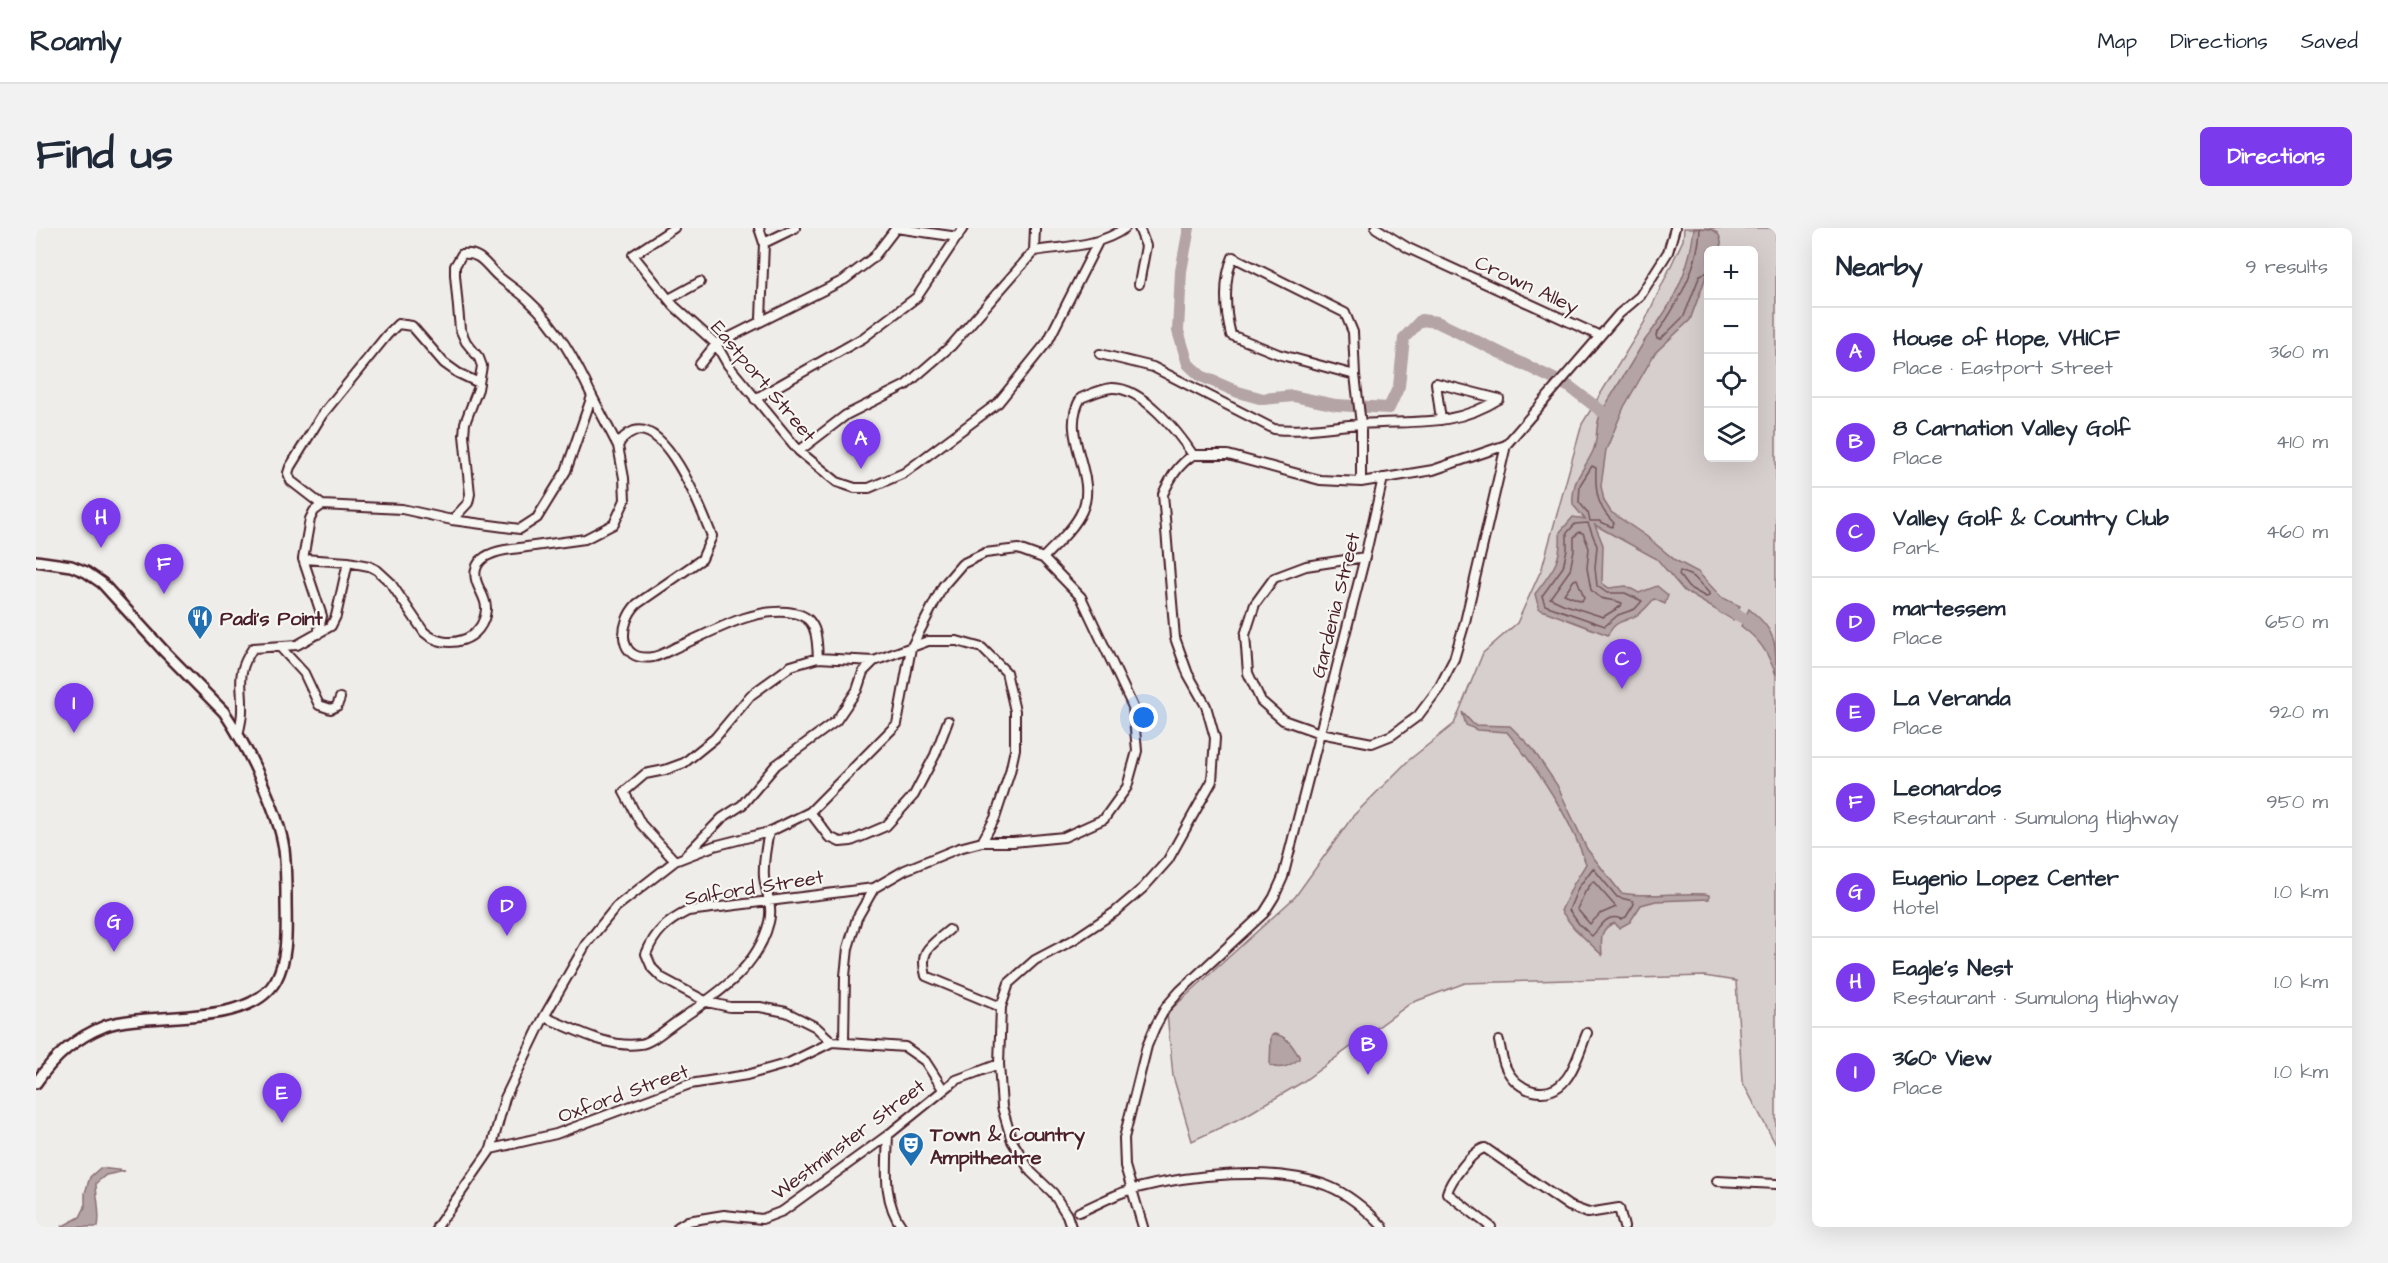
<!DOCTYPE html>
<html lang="en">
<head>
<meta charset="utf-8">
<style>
	body { margin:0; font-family:"Architects Daughter",sans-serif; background:#f2f2f3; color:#1f2937 }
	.controls { position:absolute; right:18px; top:18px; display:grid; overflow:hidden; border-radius:9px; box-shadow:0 6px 24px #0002 }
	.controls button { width:54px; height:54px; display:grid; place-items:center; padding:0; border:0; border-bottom:2px solid #e0e1e3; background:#fff; color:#1f2937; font:30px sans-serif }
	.you { position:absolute; left:1108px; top:490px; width:21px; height:21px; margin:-15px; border:4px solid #fff; border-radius:50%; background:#1a73e8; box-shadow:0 0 0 9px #1a73e833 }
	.badge { display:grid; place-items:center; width:39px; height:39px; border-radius:50%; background:#7c3aed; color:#fff; font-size:20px; font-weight:700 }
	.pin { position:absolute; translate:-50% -50px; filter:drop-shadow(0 2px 3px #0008) }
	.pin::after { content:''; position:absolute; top:32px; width:21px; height:18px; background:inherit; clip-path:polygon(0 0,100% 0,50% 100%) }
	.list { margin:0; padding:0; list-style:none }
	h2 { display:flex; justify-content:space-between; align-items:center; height:78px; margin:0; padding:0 24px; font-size:26px }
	h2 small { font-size:20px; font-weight:400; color:#747a83 }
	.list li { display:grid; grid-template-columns:39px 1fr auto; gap:18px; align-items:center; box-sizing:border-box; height:90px; padding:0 24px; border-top:2px solid #e0e1e3 }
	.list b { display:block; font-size:22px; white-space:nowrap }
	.list p { margin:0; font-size:20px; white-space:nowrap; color:#747a83 }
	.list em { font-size:20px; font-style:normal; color:#747a83 }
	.icon { flex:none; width:33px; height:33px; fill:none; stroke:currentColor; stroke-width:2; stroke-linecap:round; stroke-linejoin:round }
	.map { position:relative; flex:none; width:1740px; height:999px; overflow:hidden; border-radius:9px }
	header { display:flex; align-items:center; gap:36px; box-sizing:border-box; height:84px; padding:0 30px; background:#fff; border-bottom:2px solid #e0e1e3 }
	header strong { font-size:28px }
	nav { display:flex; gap:33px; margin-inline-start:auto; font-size:21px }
	.intro { display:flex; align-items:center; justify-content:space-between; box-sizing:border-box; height:144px; padding:0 36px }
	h1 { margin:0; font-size:42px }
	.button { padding:15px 27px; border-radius:9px; background:#7c3aed; color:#fff; font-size:21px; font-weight:700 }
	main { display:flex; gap:36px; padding:0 36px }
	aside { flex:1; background:#fff; border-radius:9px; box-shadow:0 6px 24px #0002 }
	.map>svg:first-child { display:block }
	.green { fill:#d7cfce; stroke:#90777c; stroke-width:1.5; fill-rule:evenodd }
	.water { fill:#b4a4a5; stroke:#8a6f74; stroke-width:1.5 }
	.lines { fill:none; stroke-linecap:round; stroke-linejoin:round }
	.shore { stroke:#74545c; stroke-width:1.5 }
	.river { stroke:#b4a4a5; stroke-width:12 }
	.minor-casing { stroke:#4a1f2b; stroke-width:12 }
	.major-casing { stroke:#4a1f2b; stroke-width:14 }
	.minor { stroke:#f6f6f2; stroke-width:8 }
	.major { stroke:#f6f6f2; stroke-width:9 }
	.labels { text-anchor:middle; stroke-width:4.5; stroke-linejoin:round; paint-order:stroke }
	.street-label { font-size:20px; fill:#4a1f2b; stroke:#f6f6f2 }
	.poi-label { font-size:20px; font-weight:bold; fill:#4a1f2b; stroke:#f6f6f2; text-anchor:start }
</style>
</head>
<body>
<header>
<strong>Roamly</strong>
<nav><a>Map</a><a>Directions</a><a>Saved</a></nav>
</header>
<div class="intro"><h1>Find us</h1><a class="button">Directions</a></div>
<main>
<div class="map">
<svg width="1740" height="999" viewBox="0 0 1740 999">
	<rect width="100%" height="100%" fill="#efedea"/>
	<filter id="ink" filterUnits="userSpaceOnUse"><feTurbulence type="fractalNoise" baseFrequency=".0167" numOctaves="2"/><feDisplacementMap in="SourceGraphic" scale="12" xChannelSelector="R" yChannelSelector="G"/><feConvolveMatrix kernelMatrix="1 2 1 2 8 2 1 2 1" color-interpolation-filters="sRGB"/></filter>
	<g filter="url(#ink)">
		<path class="green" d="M 1648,0 L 1740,0 L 1740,917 L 1706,853 L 1700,753 L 1668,748 L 1429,755 L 1375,775 L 1265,855 L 1209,888 L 1156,913 L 1137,848 L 1131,785 L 1259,669 L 1317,588 L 1373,532 L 1418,496 L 1447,425 L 1481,395 L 1506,340 L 1546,196 L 1608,95 L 1647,12 ZM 1672,22 L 1718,22 L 1718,230 L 1672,230 Z"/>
		<path class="water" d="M 1658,0 C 1676,0 1687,1 1685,22 L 1672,22 L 1672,43 L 1654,92 L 1619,125 L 1588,179 L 1570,222 L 1565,258 L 1568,273 L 1575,284 L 1610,308 L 1639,332 L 1662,344 L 1685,369 L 1704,378 L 1697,392 L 1648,363 L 1621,331 L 1559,297 L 1567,317 L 1566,355 L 1573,360 L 1590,358 L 1603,365 L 1621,358 L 1632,367 L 1629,376 L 1618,371 C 1613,376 1609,382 1604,385 C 1591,395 1581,389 1572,407 L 1503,381 L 1499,366 C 1516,343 1526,334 1524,304 L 1537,289 L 1549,291 L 1537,277 C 1535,251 1547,245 1557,223 C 1563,210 1558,196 1566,183 C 1580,160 1595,136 1609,112 C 1614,105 1620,98 1625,90 C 1643,63 1655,32 1658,0 Z
			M 1713,381 C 1740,402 1740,414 1740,447 C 1731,423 1725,413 1705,398 Z
			M 1426,484 L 1438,497 L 1474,498 L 1496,520 L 1521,557 L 1551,621 L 1585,665 C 1611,670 1642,664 1669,666 L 1673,667 L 1673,671 L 1620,673 L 1605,677 L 1594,694 L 1583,700 L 1579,695 C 1563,700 1565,712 1566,727 L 1538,700 L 1525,683 L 1537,657 L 1550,636 C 1534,588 1503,543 1471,504 L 1441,502 L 1430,497 Z
			M 1238,806 C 1252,808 1256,818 1263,828 L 1263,831 C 1254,838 1244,843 1234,837 L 1235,808 Z
			M 64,940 L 89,943 L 70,947 L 60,955 C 60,971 65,983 62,999 L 25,999 L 44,989 L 49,979 L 49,965 L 54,949 Z"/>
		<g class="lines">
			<path class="shore" d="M 1664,0 C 1663,39 1642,76 1620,107 L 1621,111 L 1625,111 L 1648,88 L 1664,47 L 1672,44
				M 1556,238 L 1560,240 C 1559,263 1561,279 1578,295 L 1576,299 L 1563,293 L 1554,293 L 1552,285 L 1543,274 L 1544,257 Z
				M 1552,295 L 1561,318 L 1559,340 L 1561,358 L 1571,365 L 1589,365 L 1606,373 L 1599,381 L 1582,387 L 1569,398 L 1509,377 L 1506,368 L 1527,339 L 1531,321 L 1531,305 L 1539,296 Z
				M 1543,304 L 1547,305 L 1553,320 L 1551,340 L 1555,362 C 1568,376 1574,369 1586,375 L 1585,378 L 1567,389 L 1527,376 L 1514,370 L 1534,342 L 1538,322 L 1538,309 Z
				M 1644,343 L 1658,349 L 1673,365 L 1673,368 L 1670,369 L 1652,359 L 1643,347 Z
				M 1541,351 L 1548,369 L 1546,373 L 1528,366 L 1538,352 Z
				M 1557,640 L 1581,669 L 1597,673 L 1598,676 L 1590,689 L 1585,691 C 1570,685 1565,699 1556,708 L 1543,696 L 1533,682 L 1542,660 Z
				M 1557,653 L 1580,679 L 1564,686 L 1554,696 L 1541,681 L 1549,664 Z"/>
			<path class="river" d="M 1153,0 L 1145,43 L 1142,103 L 1152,136 L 1165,148 L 1202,164 L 1227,171 L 1257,168 L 1300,177 L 1353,180 L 1363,158 L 1368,110 L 1385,92 L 1401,94 L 1428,107 L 1534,159 L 1572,188 L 1570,195
				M 1685,378 L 1713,393 L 1721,401"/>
			<defs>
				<path id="minor" d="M 638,0 L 597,27 L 638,78 L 680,116 L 692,137 L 763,223 L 801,254 L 819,260 L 833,260 L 868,245 L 962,175 L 1012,113 L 1062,14
					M 723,0 L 728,15 L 725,91
					M 860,0 L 922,9
					M 1103,0 L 1110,18 L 1103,56
					M 1340,0 L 1372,20 L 1564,108
					M 728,15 L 759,0
					M 998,23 L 999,0
					M 633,71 L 664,54
					M 1064,126 L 1117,139 L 1238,201 C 1267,204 1295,198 1325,196 C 1377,192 1417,200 1463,171
					M 664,136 L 680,116 L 808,52 L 837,30 L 860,0
					M 1319,147 L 1242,126 L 1195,107 C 1189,84 1187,51 1197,29 L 1309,85 L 1317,104 L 1319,147 L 1325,196 L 1325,254
					M 556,168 L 582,218
					M 719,171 L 827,110 L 881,69 L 927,0
					M 1405,192 L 1400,155 L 1463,171
					M 763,223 L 810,187 L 870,157 L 915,118 L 998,23 C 1029,18 1063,19 1089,0
					M 1157,227 L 1192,227 L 1284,252 L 1325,254 L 1397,242 L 1470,217
					M 286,277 L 255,253 L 252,245 L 254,239 L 286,187 L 351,107 L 362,96 L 376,98 L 408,135 L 422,145 L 443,155
					M 1329,329 L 1270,338 L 1238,350 L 1219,376 L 1209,407 L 1212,445 L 1225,473 L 1247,492 L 1284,505 L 1336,515 L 1356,507 L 1382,488 L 1403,460 L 1418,431 L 1429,394 L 1470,217 L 1583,86 L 1604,68 L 1632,24 L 1639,0
					M 1007,330 C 1020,316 1038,301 1046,283 C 1063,247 1022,207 1045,170 C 1055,166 1065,161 1076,160 C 1106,159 1142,204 1157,227
					M 267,331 L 312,334
					M 282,406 L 286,388 L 267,331 L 274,291 L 278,283 L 286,277 L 366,281 L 416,292 L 484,301 L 501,290 L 530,243 L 556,168 C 540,134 521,98 492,72 C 483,63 472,57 463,49 C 451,39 445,23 426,26 L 419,38 L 419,47 L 424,101 L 430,114 L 443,130 L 446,138 L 442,161 L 429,195 L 428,207 L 434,266 L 432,275 L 416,292
					M 244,419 L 268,445 L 283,477 L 295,481 L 301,478 L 304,470
					M 202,507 C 204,499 206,491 206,483 C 207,454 199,447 217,420 L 261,417 L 295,398 L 300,388 L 312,334 L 333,338 L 341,342 L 354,354 L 388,404 C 410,424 448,413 450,381 C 451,368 436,356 440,341 C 443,329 458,324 469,322 L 549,311 L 578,296 L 589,272 L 588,250 L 582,218 C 585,211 590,206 598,203 C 632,193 666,284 676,308 L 666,331 L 601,376 C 582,395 581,435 617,429 C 626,427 634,422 643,418 C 677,404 713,381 751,384 C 760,385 770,387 775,395 C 782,404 781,420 782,430
					M 774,584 L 793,609 L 804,614 L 815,613 L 850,598 L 878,567 L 899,527 L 912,493
					M 650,627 L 686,590 L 706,577 L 740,537 L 800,493 L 821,462 L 827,444 L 838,433
					M 639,633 L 605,596 L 588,564 L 609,546 L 629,542 L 648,535 L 679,510 L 715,467 L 755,438 L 782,430 L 838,433 L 892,413 L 921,413 L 946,420 L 970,444 L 979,483 L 979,521 L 974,544 L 959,590 L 946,614
					M 838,660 L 652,683 C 630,694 619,704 610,726 L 616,740 L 626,750 L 671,774 L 694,779 L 724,779 L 750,784 L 780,799 L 796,814 L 869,819 L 889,833 L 907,861
					M 913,702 C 894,718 883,722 890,748 L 965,779
					M 508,789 C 537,800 572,821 604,816 C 615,815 629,802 639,795 C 676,769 721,743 733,694 C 737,678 730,665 728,649 C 727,635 730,618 733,604
					M 1463,813 C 1465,822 1466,832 1470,840 C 1481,864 1513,874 1530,851 C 1540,839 1545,819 1551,805
					M 852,907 C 851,939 846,972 866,999
					M 455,921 L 520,906 L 654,856 L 711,847 L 753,835 L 796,814
					M 1681,953 L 1740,956
					M 1043,984 C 1060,977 1079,966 1097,961 C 1151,947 1240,937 1292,958 C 1312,966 1332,983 1347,999
					M 401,999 L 455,921 L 469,870 L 508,789 L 550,716 L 580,679 L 639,633 L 678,618 L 733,604 L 774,584 L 861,496 L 875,420 L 907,358 L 926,336 L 949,325 L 982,321 L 1007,330 L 1045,369 L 1097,479 L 1101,523 L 1091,559 L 1068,591 L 1028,609 L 977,614 L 946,614 L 923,620 L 869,642 L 838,660 L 821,690 L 812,720 L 809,748 L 808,814
					M 642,999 L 652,993 L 688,987 L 726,991 L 747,983 L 852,907 L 920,852 L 963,836
					M 1035,999 L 1031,987 L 1017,965 L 995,944 L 976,913 L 966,879 L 963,836 L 965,779 L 973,755 L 999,732 L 1037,712 L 1079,684 L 1107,660 L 1132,632 L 1176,553 L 1179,510 L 1170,478 L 1152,446 L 1139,410 L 1127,266 C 1135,249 1142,237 1157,227
					M 1107,999 L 1089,938 L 1088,910 L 1111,818 L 1119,799 L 1130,779 L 1144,763 L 1228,685 L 1238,669 L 1247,649 L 1329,329 L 1347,250
					M 1455,999 L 1411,965 C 1414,953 1437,922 1449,920 L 1533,978 L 1552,985 L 1583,980 L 1588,999"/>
				<path id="major" d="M 0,333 L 35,338 L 50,344 L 66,355 L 127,422 L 188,484 C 210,516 243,584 248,621 C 250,638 250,655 250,671 C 250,698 253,728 240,752 C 213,801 116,782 69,798 C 41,809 17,830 0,855"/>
			</defs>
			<use href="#minor" class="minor-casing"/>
			<use href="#major" class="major-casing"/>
			<use href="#minor" class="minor"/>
			<use href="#major" class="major"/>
		</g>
	</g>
	<defs>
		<symbol id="restaurant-pin" viewBox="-11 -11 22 30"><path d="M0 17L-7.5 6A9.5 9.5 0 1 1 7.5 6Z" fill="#1f6fb2" stroke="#f6f6f2"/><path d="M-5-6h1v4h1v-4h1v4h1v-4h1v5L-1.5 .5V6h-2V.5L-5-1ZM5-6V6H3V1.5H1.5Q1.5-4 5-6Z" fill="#fff"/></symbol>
		<symbol id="theatre-pin" viewBox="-11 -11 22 30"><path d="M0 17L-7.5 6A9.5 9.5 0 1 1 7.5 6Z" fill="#1f6fb2" stroke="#f6f6f2"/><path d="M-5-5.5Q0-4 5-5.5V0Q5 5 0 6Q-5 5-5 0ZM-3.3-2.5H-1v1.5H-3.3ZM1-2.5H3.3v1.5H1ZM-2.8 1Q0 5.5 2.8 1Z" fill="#fff"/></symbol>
	</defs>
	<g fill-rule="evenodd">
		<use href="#restaurant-pin" x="149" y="375" width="30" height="40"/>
		<use href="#theatre-pin" x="860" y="902" width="30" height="40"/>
	</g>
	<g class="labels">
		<g class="street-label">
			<text transform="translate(1491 56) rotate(25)" y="7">Crown Alley</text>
			<text transform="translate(728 153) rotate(50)" y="7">Eastport Street</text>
			<text transform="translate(1299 377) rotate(-76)" y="7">Gardenia Street</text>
			<text transform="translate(718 659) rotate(-9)" y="7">Salford Street</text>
			<text transform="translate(587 865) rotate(-20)" y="7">Oxford Street</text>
			<text transform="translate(812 911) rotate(-37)" y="7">Westminster Street</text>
		</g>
		<g class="poi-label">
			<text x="184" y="397">Padi's Point</text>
			<text x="894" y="913">Town &amp; Country<tspan x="894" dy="23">Ampitheatre</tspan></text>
		</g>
	</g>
</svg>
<div class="controls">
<button>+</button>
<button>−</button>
<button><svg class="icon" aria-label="locate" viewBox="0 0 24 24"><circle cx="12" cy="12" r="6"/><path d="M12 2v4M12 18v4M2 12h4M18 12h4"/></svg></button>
<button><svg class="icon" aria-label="layers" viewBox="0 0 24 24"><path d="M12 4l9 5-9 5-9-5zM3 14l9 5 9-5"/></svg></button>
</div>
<div class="you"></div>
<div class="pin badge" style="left:825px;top:241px">A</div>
<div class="pin badge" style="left:1332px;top:847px">B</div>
<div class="pin badge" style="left:1586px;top:461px">C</div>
<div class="pin badge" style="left:471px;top:708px">D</div>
<div class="pin badge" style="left:246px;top:895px">E</div>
<div class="pin badge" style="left:128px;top:366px">F</div>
<div class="pin badge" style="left:78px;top:724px">G</div>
<div class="pin badge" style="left:65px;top:320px">H</div>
<div class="pin badge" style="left:38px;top:505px">I</div>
</div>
<aside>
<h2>Nearby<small>9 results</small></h2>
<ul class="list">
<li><span class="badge">A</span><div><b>House of Hope, VHICF</b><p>Place · Eastport Street</p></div><em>360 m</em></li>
<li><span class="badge">B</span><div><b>8 Carnation Valley Golf</b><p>Place</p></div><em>410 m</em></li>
<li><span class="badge">C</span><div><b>Valley Golf &amp; Country Club</b><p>Park</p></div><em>460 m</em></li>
<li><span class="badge">D</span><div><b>martessem</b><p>Place</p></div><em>650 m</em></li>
<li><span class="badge">E</span><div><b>La Veranda</b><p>Place</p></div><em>920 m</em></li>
<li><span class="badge">F</span><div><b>Leonardos</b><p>Restaurant · Sumulong Highway</p></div><em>950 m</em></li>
<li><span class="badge">G</span><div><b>Eugenio Lopez Center</b><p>Hotel</p></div><em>1.0 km</em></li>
<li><span class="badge">H</span><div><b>Eagle's Nest</b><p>Restaurant · Sumulong Highway</p></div><em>1.0 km</em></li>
<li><span class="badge">I</span><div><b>360° View</b><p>Place</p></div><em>1.0 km</em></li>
</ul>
</aside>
</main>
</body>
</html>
